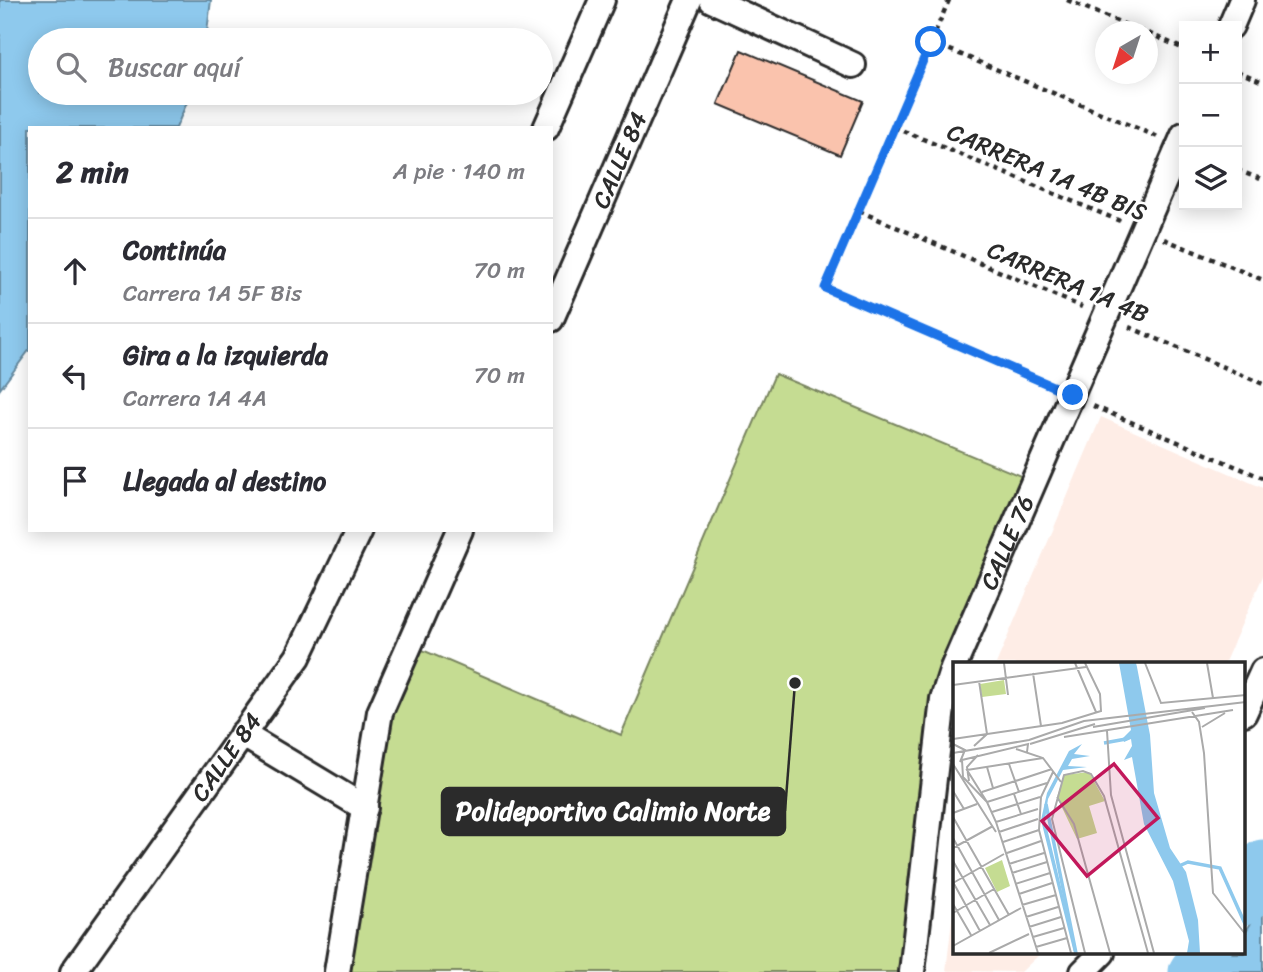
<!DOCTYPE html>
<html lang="es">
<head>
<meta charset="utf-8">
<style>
	body { margin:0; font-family:Sriracha,sans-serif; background:#f7f7f7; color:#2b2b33 }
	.controls { position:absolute; right:21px; top:21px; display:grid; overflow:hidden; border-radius:0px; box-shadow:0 4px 18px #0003 }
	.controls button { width:63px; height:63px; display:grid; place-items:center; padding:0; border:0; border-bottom:2px solid #e1e1e2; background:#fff; color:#2b2b33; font:35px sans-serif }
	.compass { position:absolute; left:1095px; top:21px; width:63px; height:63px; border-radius:50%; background:#fff; box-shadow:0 4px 18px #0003; rotate:219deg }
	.stop { position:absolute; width:21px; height:21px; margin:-16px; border:5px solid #1a73e8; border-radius:50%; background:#fff }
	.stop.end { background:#1a73e8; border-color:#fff; box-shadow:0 2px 7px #0008 }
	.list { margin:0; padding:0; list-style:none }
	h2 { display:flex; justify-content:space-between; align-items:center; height:91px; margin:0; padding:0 28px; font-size:30px }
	h2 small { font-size:23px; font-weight:400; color:#7c7c81 }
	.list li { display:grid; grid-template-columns:46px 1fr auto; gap:21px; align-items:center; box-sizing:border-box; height:105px; padding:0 28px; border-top:2px solid #e1e1e2 }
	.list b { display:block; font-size:26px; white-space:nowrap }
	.list p { margin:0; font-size:23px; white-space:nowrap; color:#7c7c81 }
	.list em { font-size:23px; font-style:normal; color:#7c7c81 }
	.icon { flex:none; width:38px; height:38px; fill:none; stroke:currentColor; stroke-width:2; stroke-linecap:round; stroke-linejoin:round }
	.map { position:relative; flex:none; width:1263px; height:972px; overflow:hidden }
	.search { position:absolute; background:#fff; box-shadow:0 4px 18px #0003; left:28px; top:28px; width:525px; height:77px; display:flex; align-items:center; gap:18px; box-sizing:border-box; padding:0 24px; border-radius:38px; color:#7c7c81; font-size:26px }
	.panel { position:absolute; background:#fff; box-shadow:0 4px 18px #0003; left:28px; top:126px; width:525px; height:406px; border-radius:0px }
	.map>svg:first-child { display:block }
	.built { fill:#feede6 }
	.green { fill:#c5dc92; stroke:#78845e; stroke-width:2 }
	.water { fill:#8ec9ed; stroke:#668a9f; stroke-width:2 }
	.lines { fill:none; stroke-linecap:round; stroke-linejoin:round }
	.river { stroke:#8ec9ed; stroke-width:49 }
	.building { fill:#fac3ad; stroke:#2b2b2b; stroke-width:2 }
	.street-casing { stroke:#2b2b2b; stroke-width:30 }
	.path { stroke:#2b2b2b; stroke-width:4.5; stroke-dasharray:5 5; stroke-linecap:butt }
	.street { stroke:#fff; stroke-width:24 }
	.route { stroke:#1a73e8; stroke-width:9 }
	.labels { text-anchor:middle; stroke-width:5; stroke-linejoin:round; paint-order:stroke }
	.street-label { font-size:24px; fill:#2b2b2b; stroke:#fff }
	.inset-river { fill:none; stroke:#8ec9ed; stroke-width:3.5 }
	.inset-road { fill:none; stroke:#aaa; stroke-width:2 }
	.view { fill:#c2185b; fill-opacity:0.15; stroke:#c2185b; stroke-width:3.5 }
	.inset-edge { fill:none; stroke:#2b2b2b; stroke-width:3.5 }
	.leader { fill:none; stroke:#2b2b2b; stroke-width:2.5 }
	.callout-dot { fill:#2b2b2b; stroke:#fff; stroke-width:2.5 }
	.callout { fill:#2b2b2b; stroke:#2b2b2b; stroke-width:2.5 }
	.callout-label { font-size:26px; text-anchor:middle; font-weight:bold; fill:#fff }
</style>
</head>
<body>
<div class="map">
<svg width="1263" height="972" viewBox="0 0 1263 972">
	<rect width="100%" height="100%" fill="#fff"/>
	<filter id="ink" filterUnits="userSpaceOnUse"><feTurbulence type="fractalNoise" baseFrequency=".0143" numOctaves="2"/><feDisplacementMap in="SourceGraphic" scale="14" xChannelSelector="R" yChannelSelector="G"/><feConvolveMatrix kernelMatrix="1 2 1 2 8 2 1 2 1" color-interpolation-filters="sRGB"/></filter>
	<g filter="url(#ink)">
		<path class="built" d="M 1101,417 L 1263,488 L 1263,576 L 1224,664 L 996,664 Z
			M 955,895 L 955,953 L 1041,953 L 1021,972 L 946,971 Z"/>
		<path class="green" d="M 775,374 L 1035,482 L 953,668 L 912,972 L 337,972 L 365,808 L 411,645 L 621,735 Z"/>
		<path class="water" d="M 0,0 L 211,0 L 206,40 L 40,40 L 40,93 L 191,93 L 176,128 L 30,128 L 30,349 L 0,389 Z
			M 1263,904 L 1263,972 L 1218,972 L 1231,953 L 1244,953 L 1244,934 Z"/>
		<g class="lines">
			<path class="river" d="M 1244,900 L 1263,864
				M 1193,972 L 1207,953"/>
		</g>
		<path class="building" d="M 741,50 L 863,101 L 840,155 L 718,104 Z"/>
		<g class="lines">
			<defs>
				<g id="street">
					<path d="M 712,0 L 853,65"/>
					<path d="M 1231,26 L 1242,0"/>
					<path d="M 546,128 L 602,0"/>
					<path id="s1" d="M 551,319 L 689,0"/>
					<path d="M 1244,713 L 1263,671"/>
					<path d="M 242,734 L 365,808"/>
					<path id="s2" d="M 73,972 L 298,657 L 359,530"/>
					<path d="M 337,972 L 380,712 L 460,530"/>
					<path id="s3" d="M 912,972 L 943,699 L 953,668 L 1184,135"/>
					<path d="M 1083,972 L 1102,953"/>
				</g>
			</defs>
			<use href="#street" class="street-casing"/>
			<path class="path" d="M 949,0 L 825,288 L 1051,386
				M 1067,0 L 1143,32
				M 1148,33 L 1184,49
				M 931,42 L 1158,137
				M 1237,71 L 1263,82
				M 894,127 L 1120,221
				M 1237,170 L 1263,180
				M 859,211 L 1082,307
				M 1164,239 L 1263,280
				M 1129,327 L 1263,384
				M 1093,406 L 1263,478"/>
			<use href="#street" class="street"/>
		</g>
	</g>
	<g class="lines" filter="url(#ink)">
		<path class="route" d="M 931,42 L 825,288 L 1073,395"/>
	</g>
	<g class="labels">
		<g class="street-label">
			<text dy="8" stroke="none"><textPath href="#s1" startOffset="173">CALLE 84</textPath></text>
			<text transform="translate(1047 172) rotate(23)" y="8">CARRERA 1A 4B BIS</text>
			<text transform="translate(1068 282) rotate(23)" y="8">CARRERA 1A 4B</text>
			<text dy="8" stroke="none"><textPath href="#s3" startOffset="444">CALLE 76</textPath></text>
			<text dy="8" stroke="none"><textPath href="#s2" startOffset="264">CALLE 84</textPath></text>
		</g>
	</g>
	<g transform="translate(953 662)">
		<rect width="292" height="292" fill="#fff"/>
		<path d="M 51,18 L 53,32 L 29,35 L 27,22 ZM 136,110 L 152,139 L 136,144 L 144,171 L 124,177 L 104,135 L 111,113 ZM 49,198 L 57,224 L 44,230 L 32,206 Z" fill="#c5dc92"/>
		<path d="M 166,1 L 183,1 L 184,5 L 197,73 L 201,131 L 217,186 L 233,210 L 245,258 L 247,291 L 234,291 L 236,279 L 220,219 L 191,162 L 179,95 L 171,98 L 179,84 L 178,77 L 171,80 L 170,76 L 178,68 ZM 129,82 L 121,92 L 137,94 L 119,97 L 115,104 L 134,105 L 110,108 L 95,137 L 92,158 L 124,291 L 121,291 L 88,158 L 94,131 L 116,89 Z" fill="#8ec9ed"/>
		<path class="inset-river" d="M 151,81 L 173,77M 93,142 L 123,291M 226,204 L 235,200 L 267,206 L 293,264"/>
		<path class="inset-road" d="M 51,1 L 55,33M 122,1 L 143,50M 192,1 L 208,41 L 293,33M 254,1 L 260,36M 80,11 L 88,64M 0,23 L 133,5M 239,50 L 246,60 L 251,91 L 260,231 L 293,273M 140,65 L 252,46M 249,65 L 272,51M 154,69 L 158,133 L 201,291M 111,75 L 280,48M 0,77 L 109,61 L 148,49 L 147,32 L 132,1M 0,82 L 12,88 L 7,100M 77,82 L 142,62M 21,84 L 34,72 L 26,19M 63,87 L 90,96 L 108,120M 0,91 L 76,78 L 131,59 L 293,40M 90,96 L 14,108 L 34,140 L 94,121M 9,98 L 75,82 L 74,90M 9,98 L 10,115 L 34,140 L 43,160 L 85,291M 0,102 L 43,170M 56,102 L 66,130M 34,105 L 40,126M 100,110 L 88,135 L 86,168 L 118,291M 16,119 L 14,105 L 25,93M 0,129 L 11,147M 29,130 L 99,107M 61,132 L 68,152M 104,135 L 121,162 L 157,291M 39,150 L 87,135M 0,151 L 24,142M 0,155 L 56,253M 43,160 L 85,147M 46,170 L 85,157M 0,176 L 46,258M 50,180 L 86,168M 0,186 L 40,164M 54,191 L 88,179M 0,199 L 37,263M 56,202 L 91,191M 59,211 L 94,200M 0,220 L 27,269M 0,221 L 51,192M 62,222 L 97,211M 66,232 L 99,221M 0,242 L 18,273M 69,243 L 103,233M 0,251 L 41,227M 73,255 L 105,245M 76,265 L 108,255M 80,275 L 111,266M 0,284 L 68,246M 83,285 L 114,276M 36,291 L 76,272M 132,291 L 99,157 L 111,113 L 130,109 L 138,112 L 151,134 L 195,291"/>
		<path class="view" d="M 161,102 L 205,156 L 134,214 L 89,159 Z"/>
		<rect width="292" height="292" class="inset-edge"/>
	</g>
	<path class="leader" d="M795 683L785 811"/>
	<circle class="callout-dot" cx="795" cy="683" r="7"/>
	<rect class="callout" x="442" y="788" width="343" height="47" rx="7"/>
	<g class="callout-label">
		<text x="613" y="820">Polideportivo Calimio Norte</text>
	</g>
</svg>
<div class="controls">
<button>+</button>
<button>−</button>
<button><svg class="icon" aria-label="layers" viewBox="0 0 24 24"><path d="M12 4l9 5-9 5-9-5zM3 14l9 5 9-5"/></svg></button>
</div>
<svg class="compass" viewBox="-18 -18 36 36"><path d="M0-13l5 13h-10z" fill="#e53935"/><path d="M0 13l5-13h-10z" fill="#7c7c81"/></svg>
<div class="stop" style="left:931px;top:42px"></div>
<div class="stop end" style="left:1073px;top:395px"></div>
<div class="search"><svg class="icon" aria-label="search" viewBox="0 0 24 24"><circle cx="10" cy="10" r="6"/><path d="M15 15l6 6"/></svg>Buscar aquí</div>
<section class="panel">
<h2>2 min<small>A pie · 140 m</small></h2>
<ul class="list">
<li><svg class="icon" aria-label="ahead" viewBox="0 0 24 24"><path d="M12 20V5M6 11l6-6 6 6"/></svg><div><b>Continúa</b><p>Carrera 1A 5F Bis</p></div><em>70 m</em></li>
<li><svg class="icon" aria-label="left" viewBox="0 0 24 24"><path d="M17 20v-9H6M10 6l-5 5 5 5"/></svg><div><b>Gira a la izquierda</b><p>Carrera 1A 4A</p></div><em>70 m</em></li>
<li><svg class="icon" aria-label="arrive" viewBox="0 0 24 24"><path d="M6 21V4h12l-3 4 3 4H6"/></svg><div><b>Llegada al destino</b></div></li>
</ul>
</section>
</div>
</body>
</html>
